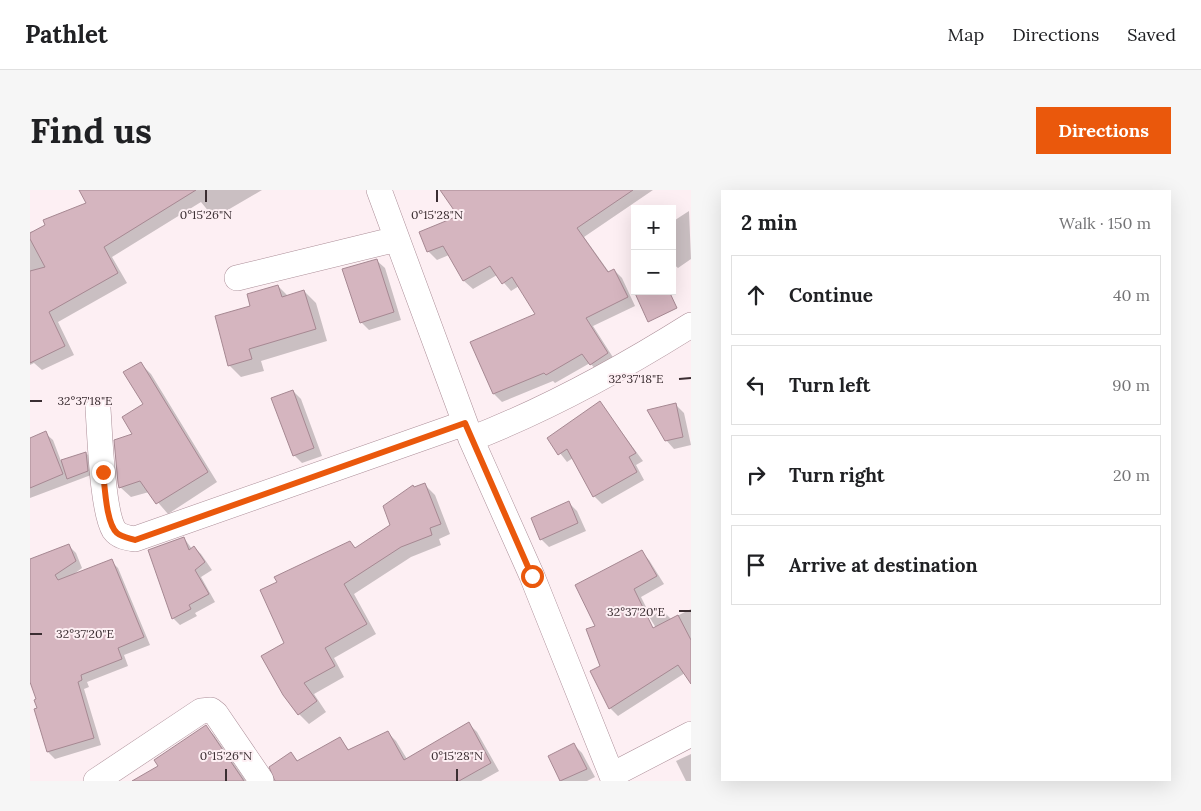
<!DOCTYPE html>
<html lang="en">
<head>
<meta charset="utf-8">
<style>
	body { margin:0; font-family:Lora,serif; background:#f6f6f6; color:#202124 }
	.controls { position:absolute; right:15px; top:15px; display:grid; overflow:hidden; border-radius:0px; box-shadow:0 5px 20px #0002 }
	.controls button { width:45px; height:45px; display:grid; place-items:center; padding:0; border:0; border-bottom:1px solid #e0e0e0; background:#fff; color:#202124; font:25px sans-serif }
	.stop { position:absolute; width:15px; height:15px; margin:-11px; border:4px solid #ea580c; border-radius:50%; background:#fff }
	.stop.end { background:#ea580c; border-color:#fff; box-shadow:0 1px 5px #0008 }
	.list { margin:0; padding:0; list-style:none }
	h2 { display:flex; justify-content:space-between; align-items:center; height:65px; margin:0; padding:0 20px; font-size:21px }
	h2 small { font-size:16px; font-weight:400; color:#757577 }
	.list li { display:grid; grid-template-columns:32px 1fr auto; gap:15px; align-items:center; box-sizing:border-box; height:80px; margin:0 10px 10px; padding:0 10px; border:1px solid #e0e0e0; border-radius:0px }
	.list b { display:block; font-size:19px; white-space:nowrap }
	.list em { font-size:16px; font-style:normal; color:#757577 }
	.icon { flex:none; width:28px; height:28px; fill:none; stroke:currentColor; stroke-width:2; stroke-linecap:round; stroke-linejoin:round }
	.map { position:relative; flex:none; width:661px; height:591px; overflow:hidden; border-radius:0px }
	header { display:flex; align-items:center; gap:30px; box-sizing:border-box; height:70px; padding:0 25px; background:#fff; border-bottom:1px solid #e0e0e0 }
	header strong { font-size:24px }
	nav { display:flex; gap:28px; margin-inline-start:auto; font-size:18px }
	.intro { display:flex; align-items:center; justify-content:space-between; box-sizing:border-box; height:120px; padding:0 30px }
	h1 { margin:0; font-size:35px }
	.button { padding:12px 22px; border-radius:0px; background:#ea580c; color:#fff; font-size:18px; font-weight:700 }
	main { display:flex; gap:30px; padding:0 30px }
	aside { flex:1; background:#fff; border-radius:0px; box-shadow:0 5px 20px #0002 }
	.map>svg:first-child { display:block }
	.shadow { fill:#0003; fill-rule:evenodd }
	.building { fill:#d5b5bf; stroke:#a68892 }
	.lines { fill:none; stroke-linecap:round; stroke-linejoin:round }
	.street-casing { stroke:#ac8e98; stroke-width:26 }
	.street { stroke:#fff; stroke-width:25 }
	.route { stroke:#ea580c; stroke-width:6 }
	.ticks { fill:none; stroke:#3b2e32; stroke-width:2 }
	.ticks-label { font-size:12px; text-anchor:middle; fill:#3b2e32; stroke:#fdeff3; stroke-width:4; stroke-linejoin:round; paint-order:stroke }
</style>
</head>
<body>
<header>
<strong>Pathlet</strong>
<nav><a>Map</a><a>Directions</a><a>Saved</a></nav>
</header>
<div class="intro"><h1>Find us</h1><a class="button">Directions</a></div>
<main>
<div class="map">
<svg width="661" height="591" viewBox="0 0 661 591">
	<rect width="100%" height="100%" fill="#fdeff3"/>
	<path class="shadow" d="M 50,0 L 232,0 L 184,28 L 171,12 L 82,67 L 97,93 L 28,132 L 44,165 L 12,180 L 4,173 L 0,175 L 0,42 L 17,37 L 58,14 Z
		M 413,0 L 623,0 L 554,47 L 579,82 L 584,80 L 592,88 L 605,116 L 563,136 L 586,172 L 569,183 L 560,173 L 525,193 L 523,191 L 472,212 L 464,204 L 507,125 L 489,96 L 481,101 L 467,85 L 443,99 L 434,91 L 419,65 L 407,70 L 398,61 L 430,26 Z
		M 659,21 L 661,69 L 648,78 L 642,73 L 642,32 Z
		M 346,70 L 355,78 L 371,130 L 339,140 L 331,132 Z
		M 248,96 L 258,106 L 274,101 L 286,113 L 297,151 L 231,171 L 234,181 L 211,187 L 199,175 L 222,116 Z
		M 111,174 L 121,184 L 187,292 L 138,324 L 119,302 L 101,307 L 90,297 L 114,215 Z
		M 263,201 L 271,209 L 292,266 L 272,273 L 264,265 Z
		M 570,213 L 613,271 L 606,275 L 614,290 L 572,314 L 564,306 L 543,268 L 537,272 L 519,249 Z
		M 645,214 L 654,223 L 661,255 L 644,259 L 636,250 Z
		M 15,243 L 23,250 L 31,271 L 56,263 L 60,267 L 61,285 L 0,308 L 0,249 Z
		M 394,294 L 405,305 L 420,344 L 409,349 L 411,355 L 381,367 L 324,404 L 346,444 L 304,468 L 314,487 L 284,504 L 296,522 L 279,534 L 269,524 L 256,453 L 320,352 L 326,359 L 362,336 L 384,298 Z
		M 539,313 L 547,321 L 556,341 L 519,357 L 511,349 Z
		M 154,348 L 162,359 L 164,357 L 171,364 L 182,380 L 171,387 L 185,412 L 165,423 L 167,426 L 150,435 L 143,428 L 119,361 Z
		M 39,356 L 46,363 L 52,378 L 44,384 L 81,371 L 88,378 L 120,455 L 94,465 L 98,476 L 57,492 L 59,497 L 54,499 L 71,555 L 25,569 L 18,562 L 8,510 L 0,488 L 0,370 Z
		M 611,362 L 619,370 L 634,394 L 611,407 L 621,427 L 632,420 L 641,429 L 661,419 L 661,491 L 655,483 L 588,526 L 580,518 L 567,436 ZM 617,423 L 626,438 L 623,439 L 615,424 Z
		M 439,534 L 447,542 L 469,581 L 451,591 L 246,591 L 261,564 L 269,572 L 310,549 L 320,561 L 358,543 L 366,551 L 377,569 Z
		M 176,537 L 184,545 L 216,591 L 127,591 Z
		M 544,555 L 552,563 L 565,587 L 557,591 L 532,591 L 520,567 Z
		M 661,564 L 661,591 L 656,591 L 646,571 Z"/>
	<path class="building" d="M 49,0 L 166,0 L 74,57 L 88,83 L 19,122 L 35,156 L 0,173 L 0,81 L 15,77 L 0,49 L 0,43 L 15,35 L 13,30 L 56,13 Z
		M 410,0 L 603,0 L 547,38 L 578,82 L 584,79 L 598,107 L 556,128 L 578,163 L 560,175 L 552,164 L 516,185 L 514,183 L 463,204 L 440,152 L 505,124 L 482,87 L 472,94 L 460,76 L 433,91 L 413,56 L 397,62 L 389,42 L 428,26 Z
		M 347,69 L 364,122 L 330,133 L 312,79 Z
		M 248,95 L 252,107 L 274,100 L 286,139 L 219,159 L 222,169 L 198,176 L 185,126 L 220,116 L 217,104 Z
		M 604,101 L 639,101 L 647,118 L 618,132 Z
		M 111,172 L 178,282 L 126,314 L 110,291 L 89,298 L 88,293 L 84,250 L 102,244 L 92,227 L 113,214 L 93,182 Z
		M 263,200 L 284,258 L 263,266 L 241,208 Z
		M 570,211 L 606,263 L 599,267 L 607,282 L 563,307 L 537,259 L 528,265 L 517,248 Z
		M 646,213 L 653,247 L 635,251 L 617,220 Z
		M 16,241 L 33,284 L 0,298 L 0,248 Z
		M 56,262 L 58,281 L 37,289 L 31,270 Z
		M 395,293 L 411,334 L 400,338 L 402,345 L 371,357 L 314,394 L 337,434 L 295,458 L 305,476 L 274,493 L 287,511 L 268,525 L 253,505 L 231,466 L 254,453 L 230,400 L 247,392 L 244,387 L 320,351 L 325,358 L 360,335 L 353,316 L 383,295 L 384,297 Z
		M 539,311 L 548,333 L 510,350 L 501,328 Z
		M 154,347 L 159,360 L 164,356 L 175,372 L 165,380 L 179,404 L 159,415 L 161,419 L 142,429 L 118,360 Z
		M 39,354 L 46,371 L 25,385 L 28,390 L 82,369 L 114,447 L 88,458 L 92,469 L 51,485 L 52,490 L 48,492 L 64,548 L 17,562 L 4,519 L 7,518 L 4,510 L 6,509 L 0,492 L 0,369 Z
		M 612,360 L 627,386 L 604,399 L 623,438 L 648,425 L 661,450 L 661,494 L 648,475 L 579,519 L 560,481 L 570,476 L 556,439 L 565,436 L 545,395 Z
		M 439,532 L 461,573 L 429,591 L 245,591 L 239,577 L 261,562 L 267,571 L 310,547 L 318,560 L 358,541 L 374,570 Z
		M 176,535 L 214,591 L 102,591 L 128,576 L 124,570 Z
		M 544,553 L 557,579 L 530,591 L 518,566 Z"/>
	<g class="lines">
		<defs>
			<path id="street" d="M 349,0 L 441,249 L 502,386 L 584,591
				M 207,88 L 367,49
				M 68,219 C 70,245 72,320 84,340 C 89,347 98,348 105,349 L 435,233
				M 441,249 C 518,219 591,179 661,135
				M 582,585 L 661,544
				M 66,591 L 171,521 L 181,520 L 186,524 L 231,590"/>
		</defs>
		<use href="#street" class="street-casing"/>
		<use href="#street" class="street"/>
	</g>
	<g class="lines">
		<path class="route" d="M 73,282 C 75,297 76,333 87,343 C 92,347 99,348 105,350 L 435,233 L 502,386"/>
	</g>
	<path class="ticks" d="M 176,0 L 176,12M 407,0 L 407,12M 649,189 L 661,188M 0,211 L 12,211M 649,421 L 661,421M 0,444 L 12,444M 196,579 L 196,591M 427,579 L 427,591"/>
	<g class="ticks-label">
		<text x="176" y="29">0°15'26"N</text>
		<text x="407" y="29">0°15'28"N</text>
		<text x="606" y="193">32°37'18"E</text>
		<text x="55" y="215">32°37'18"E</text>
		<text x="606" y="426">32°37'20"E</text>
		<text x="55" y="448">32°37'20"E</text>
		<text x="196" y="570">0°15'26"N</text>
		<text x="427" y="570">0°15'28"N</text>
	</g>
</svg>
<div class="controls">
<button>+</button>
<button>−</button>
</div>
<div class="stop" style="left:502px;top:386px"></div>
<div class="stop end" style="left:73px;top:282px"></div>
</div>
<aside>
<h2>2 min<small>Walk · 150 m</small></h2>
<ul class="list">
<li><svg class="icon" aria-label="ahead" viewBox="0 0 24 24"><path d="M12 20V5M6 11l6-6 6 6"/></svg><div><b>Continue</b></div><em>40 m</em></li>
<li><svg class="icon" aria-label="left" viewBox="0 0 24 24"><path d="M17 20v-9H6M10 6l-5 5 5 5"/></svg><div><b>Turn left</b></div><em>90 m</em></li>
<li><svg class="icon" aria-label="right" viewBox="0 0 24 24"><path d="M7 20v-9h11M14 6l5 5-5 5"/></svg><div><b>Turn right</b></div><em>20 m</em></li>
<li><svg class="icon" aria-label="arrive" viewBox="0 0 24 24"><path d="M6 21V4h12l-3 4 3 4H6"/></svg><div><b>Arrive at destination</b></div></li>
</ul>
</aside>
</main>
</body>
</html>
